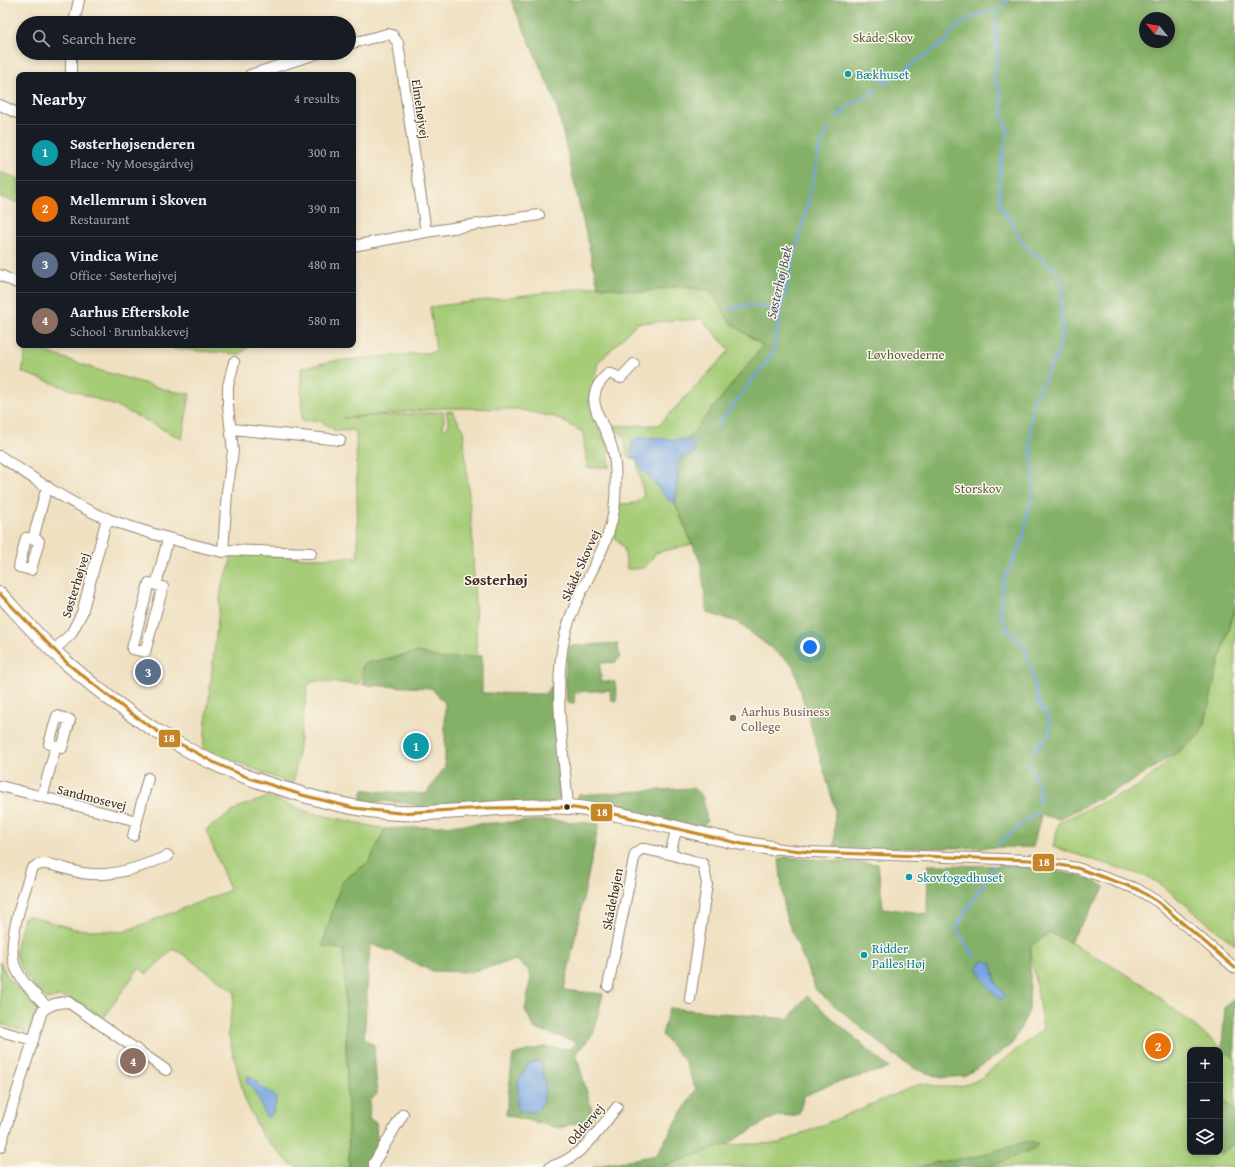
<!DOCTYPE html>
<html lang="en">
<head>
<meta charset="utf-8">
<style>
	body { margin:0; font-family:"Gentium Book Plus",serif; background:#20242c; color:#f1f3f6 }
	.controls { position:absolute; right:12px; bottom:12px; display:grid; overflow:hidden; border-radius:8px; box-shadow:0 2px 6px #0003 }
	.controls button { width:36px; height:36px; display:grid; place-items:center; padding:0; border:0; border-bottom:1px solid #363941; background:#171b24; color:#f1f3f6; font:20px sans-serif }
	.compass { position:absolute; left:1139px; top:12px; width:36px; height:36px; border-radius:50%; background:#171b24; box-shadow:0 2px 6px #0003; rotate:300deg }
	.you { position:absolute; left:810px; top:647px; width:14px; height:14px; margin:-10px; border:3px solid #fff; border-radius:50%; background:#1a73e8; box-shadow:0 0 0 6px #1a73e833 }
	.badge { display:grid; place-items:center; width:26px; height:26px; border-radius:50%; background:#b45309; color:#fff; font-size:13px; font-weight:700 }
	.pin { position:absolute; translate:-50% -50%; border:2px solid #fff; box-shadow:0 1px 4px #0006 }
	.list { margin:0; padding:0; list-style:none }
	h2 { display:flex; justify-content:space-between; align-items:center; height:52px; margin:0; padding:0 16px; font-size:17px }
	h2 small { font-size:13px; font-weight:400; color:#9ea1a6 }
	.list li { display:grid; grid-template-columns:26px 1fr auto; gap:12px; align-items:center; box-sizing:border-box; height:56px; padding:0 16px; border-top:1px solid #363941 }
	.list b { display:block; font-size:15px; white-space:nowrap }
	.list p { margin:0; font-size:13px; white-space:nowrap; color:#9ea1a6 }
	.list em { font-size:13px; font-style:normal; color:#9ea1a6 }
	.icon { flex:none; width:22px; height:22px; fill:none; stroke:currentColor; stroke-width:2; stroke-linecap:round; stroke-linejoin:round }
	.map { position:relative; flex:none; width:1235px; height:1167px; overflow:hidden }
	.search { position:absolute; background:#171b24; box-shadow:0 2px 6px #0003; left:16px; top:16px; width:340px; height:44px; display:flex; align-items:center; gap:10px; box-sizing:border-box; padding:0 14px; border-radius:22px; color:#9ea1a6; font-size:15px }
	.panel { position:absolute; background:#171b24; box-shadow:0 2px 6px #0003; left:16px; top:72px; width:340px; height:276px; border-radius:8px }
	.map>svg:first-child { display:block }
	.green { fill:#a6cc77; stroke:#707b4a; fill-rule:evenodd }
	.forest { fill:#84b068; stroke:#606d43; fill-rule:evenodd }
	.water { fill:#76a5df; stroke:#58687e }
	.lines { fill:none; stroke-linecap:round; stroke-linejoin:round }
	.stream { stroke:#76a5df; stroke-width:2.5 }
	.street-casing { stroke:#958570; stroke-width:12 }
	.secondary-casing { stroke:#958570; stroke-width:16 }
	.street { stroke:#fff; stroke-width:10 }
	.secondary { stroke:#fff; stroke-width:14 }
	.bus-1-casing { stroke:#fbf7ec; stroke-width:6 }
	.bus-1 { stroke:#c48628; stroke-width:3 }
	.culture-dot { fill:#0f9aa8; stroke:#fbf7ec; stroke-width:1.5 }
	.education-dot { fill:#8d6e63; stroke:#fbf7ec; stroke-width:1.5 }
	.bus-dot { fill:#3b2a1e; stroke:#fbf7ec; stroke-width:1.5 }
	.labels { text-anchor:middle; stroke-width:3; stroke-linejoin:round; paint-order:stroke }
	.park-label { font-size:13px; fill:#5b5b39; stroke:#fbf7ec }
	.culture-label { font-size:13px; fill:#0d838f; stroke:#fbf7ec; text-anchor:start }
	.street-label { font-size:13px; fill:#3b2a1e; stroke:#fbf7ec }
	.education-label { font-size:13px; fill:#785e54; stroke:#fbf7ec; text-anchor:start }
	.water-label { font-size:14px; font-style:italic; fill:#505562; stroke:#fbf7ec }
	.quarter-label { font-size:15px; font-weight:bold; fill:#3b2a1e; stroke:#fbf7ec }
	.line-badge { stroke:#fbf7ec; stroke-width:1.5 }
	.badge-label { font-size:11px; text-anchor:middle; font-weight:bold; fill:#fff }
</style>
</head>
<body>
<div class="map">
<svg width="1235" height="1167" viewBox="0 0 1235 1167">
	<rect width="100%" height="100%" fill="#fbf7ec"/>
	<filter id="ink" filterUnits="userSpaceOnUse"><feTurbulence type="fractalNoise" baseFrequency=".025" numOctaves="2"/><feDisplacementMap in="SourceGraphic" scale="8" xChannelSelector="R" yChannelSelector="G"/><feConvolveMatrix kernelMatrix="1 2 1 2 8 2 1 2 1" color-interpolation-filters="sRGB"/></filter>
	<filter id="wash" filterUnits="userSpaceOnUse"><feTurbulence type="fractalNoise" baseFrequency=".012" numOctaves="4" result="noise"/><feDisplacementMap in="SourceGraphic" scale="16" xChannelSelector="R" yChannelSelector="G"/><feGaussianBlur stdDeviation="0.9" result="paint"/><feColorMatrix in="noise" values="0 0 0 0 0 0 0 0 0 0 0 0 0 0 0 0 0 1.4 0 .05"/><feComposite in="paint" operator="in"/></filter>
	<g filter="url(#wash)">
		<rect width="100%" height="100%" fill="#efe0c1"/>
		<path class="green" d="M 0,172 L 19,179 L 19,203 L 0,197 Z
			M 598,286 L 642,292 L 681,286 L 711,291 L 730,322 L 763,346 L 687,440 L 675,503 L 692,544 L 655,553 C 647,569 645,569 627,569 L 624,549 L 614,536 L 620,504 L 636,503 L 644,496 L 636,459 L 627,457 L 624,436 L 611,426 L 659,425 L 730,350 L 701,319 L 637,323 L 598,363 L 589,403 L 596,422 L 607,445 L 610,467 L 587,468 L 583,432 L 555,417 L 516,409 L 445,408 L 343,418 L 443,412 L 444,420 L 443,428 L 446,430 L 449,423 L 446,412 L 452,411 L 463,429 L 472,531 L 477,656 L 443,659 L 418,652 L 363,664 L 359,684 L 315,681 L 308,685 L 293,785 L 203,748 L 222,583 L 230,566 L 231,553 L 311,558 L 358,557 L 356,430 L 336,431 L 318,420 L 302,421 L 301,368 L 334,361 L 433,352 L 436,349 L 430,307 Z
			M 27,345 L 95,369 L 167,390 L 190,394 L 182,439 L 121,408 L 22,372 Z
			M 173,345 L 251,345 L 240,354 L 173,349 Z
			M 1235,606 L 1235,945 L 1159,883 L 1147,877 L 1053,847 L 1059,822 L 1139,786 L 1200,734 L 1205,723 L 1215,678 Z
			M 269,797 L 312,813 L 385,829 L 369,862 L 342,881 L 322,946 L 344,950 L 349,1167 L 298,1167 L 289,1163 L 262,1135 L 245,1100 L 228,1033 L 235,992 L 177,950 L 172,950 L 147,974 L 139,968 L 103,1019 C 85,1006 70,992 47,999 C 35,988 17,969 16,951 C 16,941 22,928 24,918 L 29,916 L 75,929 L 123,932 L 230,890 L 206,830 L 241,806 Z
			M 1050,933 L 1070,942 L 1143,984 L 1235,1059 L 1235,1167 L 660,1167 L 726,1145 L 780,1143 L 922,1083 C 945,1089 961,1090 982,1077 L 1043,1029 L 1030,945 ZM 1190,1050 L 1220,1050 L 1220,1152 L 1190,1152 Z
			M 0,962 L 8,978 L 32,1001 L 37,1009 L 31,1027 L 27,1032 L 0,1024 Z"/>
		<path class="forest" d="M 511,0 L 1235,0 L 1235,606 L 1215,678 L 1205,723 L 1200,734 L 1191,743 L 1135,780 L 1059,819 L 1041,815 L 1033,847 L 834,849 L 835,808 L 793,665 L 737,622 L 707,613 L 701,564 L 675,503 L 678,471 L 675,467 L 692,444 L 687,440 L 763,346 L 730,322 L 710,291 L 681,286 L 642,292 L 598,286 L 556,103 ZM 1145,18 L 1169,18 L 1169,42 L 1145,42 Z
			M 617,643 L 620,657 L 616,662 L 600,663 L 601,681 L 615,682 L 617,695 L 616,701 L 611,700 L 610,690 L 575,692 L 574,703 L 567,703 L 565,672 L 569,646 Z
			M 418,652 L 443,659 L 482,656 L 482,693 L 544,694 L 553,685 L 560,797 L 554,803 L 425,808 C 410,804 380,798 366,804 L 361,801 L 363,789 L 374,791 L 426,794 L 445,767 L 445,703 L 431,688 L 363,685 L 363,664 Z
			M 693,788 L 703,797 L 707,822 L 701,828 L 581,804 L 577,800 L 578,795 Z
			M 550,820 L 599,824 L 564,990 L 603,994 L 593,1034 L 576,1054 L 594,1118 L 559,1128 L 506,1115 L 513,1055 L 543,1047 L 570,1049 L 577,1042 L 535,1029 L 525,1010 L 531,977 L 528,969 L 516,960 L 470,972 L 431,971 L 393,952 L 370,944 L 364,1039 L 374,1045 L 377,1094 L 370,1101 L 369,1120 L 376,1122 L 377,1139 L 381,1143 L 369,1167 L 349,1167 L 344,950 L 322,946 L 342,881 L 369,862 L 385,829 Z
			M 785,857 L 878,864 L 883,908 L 927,914 L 928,865 L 1021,866 L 1082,876 L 1105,887 L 1070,942 L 1050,933 L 1031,945 L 1029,1011 L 1013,1043 L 989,1061 L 964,1076 L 941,1078 L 915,1069 L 897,1057 L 816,990 L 785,914 L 779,860 Z
			M 807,996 L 889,1068 L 829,1085 L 804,1096 L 799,1114 L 792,1116 L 781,1115 L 768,1120 L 726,1145 L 660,1167 L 593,1167 L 656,1155 L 696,1089 L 684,1060 L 662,1035 L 669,1008 L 788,1019 Z
			M 1235,998 L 1235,1059 L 1222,1049 L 1225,1007 Z
			M 1220,1093 L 1235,1112 L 1235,1143 L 1220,1154 L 1216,1152 L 1220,1152 Z
			M 1025,1142 L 1038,1143 L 1035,1148 L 990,1167 L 918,1167 C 936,1161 955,1160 974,1157 C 991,1154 1008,1145 1025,1142 Z"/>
		<path class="water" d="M 637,437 L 687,440 L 692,444 L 694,449 L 692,455 L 684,455 L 676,467 L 678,471 L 675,503 C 661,497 662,491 653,481 C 646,473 639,469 637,458 L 631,457 L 632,442 Z
			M 986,961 L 992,964 L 996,983 L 1006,996 L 1004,999 L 1001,999 C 990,992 981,979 978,967 L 981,962 Z
			M 538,1061 L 541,1063 C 545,1077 550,1102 535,1112 L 519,1111 L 517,1109 L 518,1081 L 528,1064 Z
			M 248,1076 C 254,1077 256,1082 260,1086 C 268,1092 280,1094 275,1106 C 273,1110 274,1113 270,1117 L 266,1117 C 260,1104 258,1093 247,1083 Z"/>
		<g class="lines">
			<path class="stream" d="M 996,13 L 1008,0
				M 996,18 L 997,58 L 994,77 L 1001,95 L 1003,115 L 1008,131 L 1000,168 L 999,198 L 1003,212 L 1012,221 L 1017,233 L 1026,247 L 1058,271
				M 863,71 L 888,82
				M 885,84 L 947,40 L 954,28 L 978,14 L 990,11 L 996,12
				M 837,117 L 848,107 L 878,89
				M 731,309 L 750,305 L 781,310
				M 717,426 L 773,353 L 782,306 L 812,186 L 820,146 L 829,128
				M 692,444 L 695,442
				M 1034,750 L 1049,735 L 1049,718 L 1038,703 L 1032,671 L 1024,646 L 1007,630 L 1000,610 L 1003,582 L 1023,539 L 1034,482 L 1030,439 L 1032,404 L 1059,350 L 1063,331 L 1061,321 L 1062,278
				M 1028,761 L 1040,789 L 1039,803
				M 998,844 L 1037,812
				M 975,957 L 956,928 L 993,866"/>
		</g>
	</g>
	<g filter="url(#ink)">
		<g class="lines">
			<defs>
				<path id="street" d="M 74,23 L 79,0
					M 349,44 L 387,34 L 392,35 L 398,43 L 426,232 L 353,246
					M 71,53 L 71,75
					M 250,75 L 319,53
					M 0,105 L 19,114
					M 426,232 L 539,215
					M 0,275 L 19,284
					M 232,429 L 340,440
					M 0,456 C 34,479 70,504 108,519 C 146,533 184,543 223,552 L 227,492 L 233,451 L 228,406 L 228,386 L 234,362
					M 33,539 L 39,541 L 31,570 L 19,567 L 26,538 L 33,539 L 47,486
					M 223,552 L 228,550 L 311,553
					M 156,585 L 163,587 L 145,652 L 132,649 L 149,583 L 156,585 L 168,539
					M 53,651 L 71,634 L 82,613 L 107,518
					M 0,786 L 137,821
					M 42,797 L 56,746 L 62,748 L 70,720 L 57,716 L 49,744 L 56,746
					M 568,807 C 564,751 552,691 565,635 C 576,588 612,550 615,500 C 616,484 617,464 612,448 C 604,419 578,399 609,373 L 621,378 L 634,364
					M 133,836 L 148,778
					M 772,848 L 809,852 L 1030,860 L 1077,868 L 1137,889 L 1158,902 L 1235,968
					M 670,854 L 703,864 L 707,884 L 690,999
					M 608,986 L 635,854 L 641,849 L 644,849 L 670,854 L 677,827
					M 47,1007 C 36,995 21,982 15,966 C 6,942 24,895 31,870 C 42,856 67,871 82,873 C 113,878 140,867 168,856
					M 0,1031 L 33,1040
					M 0,1147 L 42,1011 C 50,1004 58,1002 68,1002 L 166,1070
					M 374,1167 L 374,1163 L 403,1114
					M 550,1167 C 582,1158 598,1131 617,1107"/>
				<path id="secondary" d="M 0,594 C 22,618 43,643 68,664 C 120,710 185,755 250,778 C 264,783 277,787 291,791 C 326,802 362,811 399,813 C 455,815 511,803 568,807 C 638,813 703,839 772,848"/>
			</defs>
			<use href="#street" class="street-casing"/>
			<use href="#secondary" class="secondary-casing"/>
			<use href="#street" class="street"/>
			<use href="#secondary" class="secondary"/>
			<defs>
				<path id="bus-1" d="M 0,594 L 68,664 L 129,712 L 160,733 L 215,763 L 249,778 L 302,795 L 354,808 L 399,813 L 487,808 L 568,807 L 619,815 L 742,844 L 809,852 L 1030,860 L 1077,868 L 1137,889 L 1158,902 L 1235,968"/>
			</defs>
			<use href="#bus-1" class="bus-1-casing"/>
			<use href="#bus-1" class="bus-1"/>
		</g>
	</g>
	<g class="culture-dot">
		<circle cx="848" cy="74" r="4"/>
		<circle cx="909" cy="877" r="4"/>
		<circle cx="864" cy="955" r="4"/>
	</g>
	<circle class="education-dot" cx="733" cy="718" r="4"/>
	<circle class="bus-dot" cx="567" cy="807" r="3.5"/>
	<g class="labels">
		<g class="park-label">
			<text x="883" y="42">Skåde Skov</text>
			<text x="906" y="359">Løvhovederne</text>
			<text x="978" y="493">Storskov</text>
		</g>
		<g class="culture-label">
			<text x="856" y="79">Bækhuset</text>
			<text x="917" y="882">Skovfogedhuset</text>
			<text x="872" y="953">Ridder<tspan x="872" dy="15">Palles Høj</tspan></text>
		</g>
		<g class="street-label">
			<text transform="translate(421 109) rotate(82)" y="5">Elmehøjvej</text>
			<text transform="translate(580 565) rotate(-66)" y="5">Skåde Skovvej</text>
			<text transform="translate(75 585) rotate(-73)" y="5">Søsterhøjvej</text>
			<text transform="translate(92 797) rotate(14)" y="5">Sandmosevej</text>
			<text transform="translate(612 899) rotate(-79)" y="5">Skådehøjen</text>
			<text transform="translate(585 1124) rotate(-49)" y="5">Oddervej</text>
		</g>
		<g class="education-label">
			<text x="741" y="716">Aarhus Business<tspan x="741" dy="15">College</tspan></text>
		</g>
		<g class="water-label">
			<text transform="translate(779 282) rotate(-77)" y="5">Søsterhøj Bæk</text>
		</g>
		<g class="quarter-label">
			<text x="496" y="585">Søsterhøj</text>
		</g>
	</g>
	<g class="line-badge">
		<rect x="158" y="729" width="23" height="19" rx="4" fill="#c48628"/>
		<rect x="590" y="803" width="23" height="19" rx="4" fill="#c48628"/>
		<rect x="1032" y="853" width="23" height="19" rx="4" fill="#c48628"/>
	</g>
	<g class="badge-label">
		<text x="169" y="742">18</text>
		<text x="602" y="816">18</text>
		<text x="1044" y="866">18</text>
	</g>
</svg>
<div class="controls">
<button>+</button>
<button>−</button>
<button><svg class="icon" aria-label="layers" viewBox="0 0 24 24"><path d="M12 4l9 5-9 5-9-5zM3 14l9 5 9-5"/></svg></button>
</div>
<svg class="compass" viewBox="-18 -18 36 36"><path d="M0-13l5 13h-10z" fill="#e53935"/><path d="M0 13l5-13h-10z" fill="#9ea1a6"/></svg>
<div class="you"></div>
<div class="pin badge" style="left:416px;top:746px;background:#0f9aa8">1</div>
<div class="pin badge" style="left:1158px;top:1046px;background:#e8710a">2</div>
<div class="pin badge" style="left:148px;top:672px;background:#5c6f8a">3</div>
<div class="pin badge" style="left:133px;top:1061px;background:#8d6e63">4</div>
<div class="search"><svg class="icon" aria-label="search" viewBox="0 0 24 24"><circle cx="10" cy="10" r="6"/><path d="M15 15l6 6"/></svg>Search here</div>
<section class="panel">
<h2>Nearby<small>4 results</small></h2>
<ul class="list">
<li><span class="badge" style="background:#0f9aa8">1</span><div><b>Søsterhøjsenderen</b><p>Place · Ny Moesgårdvej</p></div><em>300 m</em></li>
<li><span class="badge" style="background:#e8710a">2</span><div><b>Mellemrum i Skoven</b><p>Restaurant</p></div><em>390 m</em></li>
<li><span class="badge" style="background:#5c6f8a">3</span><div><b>Vindica Wine</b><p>Office · Søsterhøjvej</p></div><em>480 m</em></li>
<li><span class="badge" style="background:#8d6e63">4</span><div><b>Aarhus Efterskole</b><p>School · Brunbakkevej</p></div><em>580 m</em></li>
</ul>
</section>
</div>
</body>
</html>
